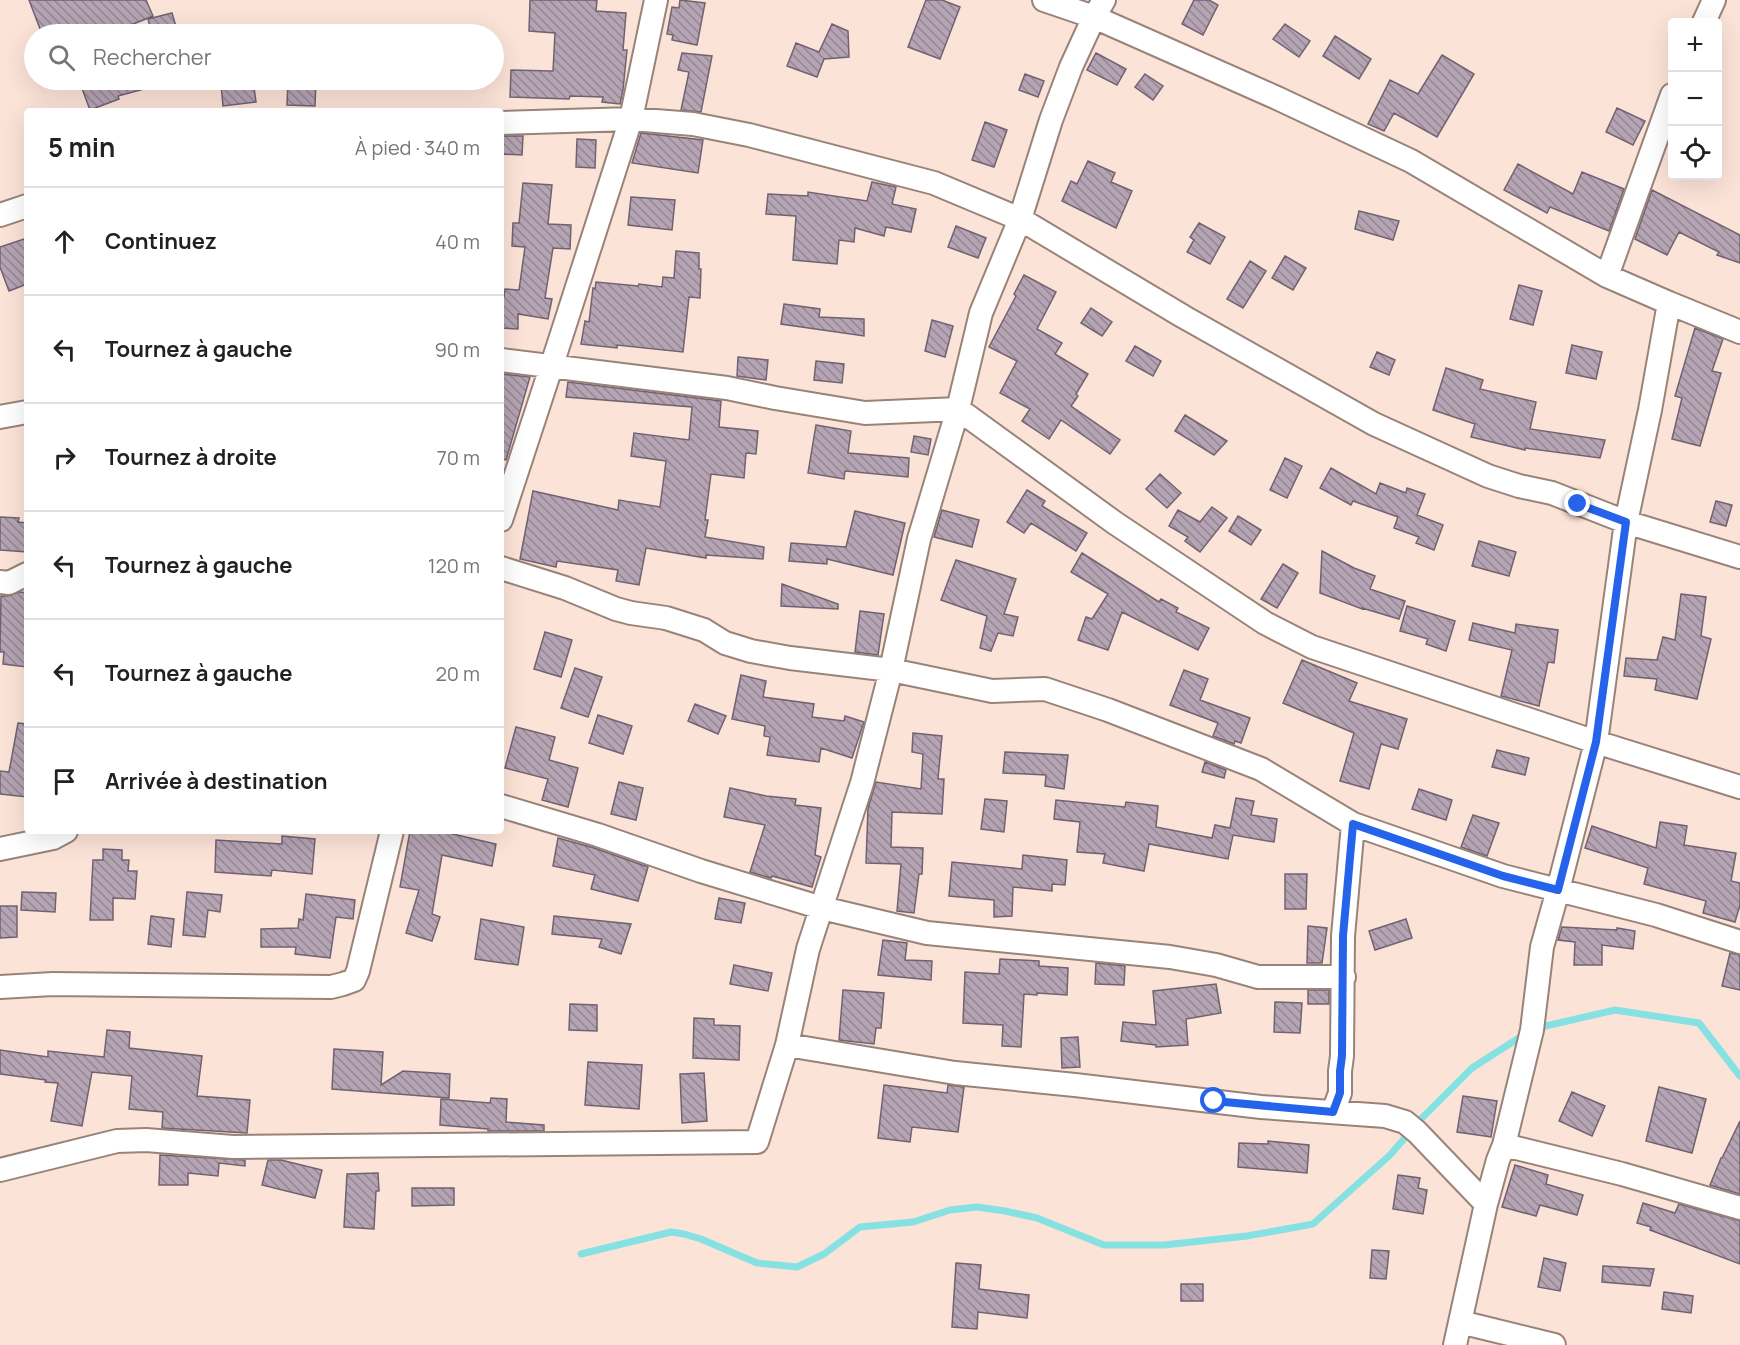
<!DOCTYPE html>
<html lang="fr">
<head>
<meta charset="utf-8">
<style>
	body { margin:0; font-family:Manrope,sans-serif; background:#f6f6f6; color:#202124 }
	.controls { position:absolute; right:18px; top:18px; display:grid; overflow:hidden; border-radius:6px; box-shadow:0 6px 24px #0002 }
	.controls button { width:54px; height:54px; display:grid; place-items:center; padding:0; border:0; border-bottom:2px solid #e0e0e0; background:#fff; color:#202124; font:30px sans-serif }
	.stop { position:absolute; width:18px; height:18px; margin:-14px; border:4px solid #2563eb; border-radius:50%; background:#fff }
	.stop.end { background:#2563eb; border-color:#fff; box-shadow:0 2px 6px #0008 }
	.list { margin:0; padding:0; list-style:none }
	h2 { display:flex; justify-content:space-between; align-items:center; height:78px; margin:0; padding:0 24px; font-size:26px }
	h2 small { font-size:20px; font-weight:400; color:#757577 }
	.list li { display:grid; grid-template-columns:39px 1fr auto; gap:18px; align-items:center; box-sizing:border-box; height:108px; padding:0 24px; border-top:2px solid #e0e0e0 }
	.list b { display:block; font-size:22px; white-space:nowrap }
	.list em { font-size:20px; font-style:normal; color:#757577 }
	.icon { flex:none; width:33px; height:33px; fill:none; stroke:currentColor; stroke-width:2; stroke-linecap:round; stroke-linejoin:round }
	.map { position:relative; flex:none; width:1740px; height:1345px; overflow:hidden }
	.search { position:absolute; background:#fff; box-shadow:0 6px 24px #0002; left:24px; top:24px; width:480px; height:66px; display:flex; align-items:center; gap:15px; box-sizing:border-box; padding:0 21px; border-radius:33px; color:#757577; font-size:22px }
	.panel { position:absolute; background:#fff; box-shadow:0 6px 24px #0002; left:24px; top:108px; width:480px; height:726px; border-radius:6px }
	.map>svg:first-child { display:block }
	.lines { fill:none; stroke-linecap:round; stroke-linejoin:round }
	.stream { stroke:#86e1e3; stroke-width:7 }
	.building { fill:url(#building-back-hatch); stroke:#716271; stroke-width:1.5 }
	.street-casing { stroke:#998379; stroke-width:26 }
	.street { stroke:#fff; stroke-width:22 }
	.route { stroke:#2563eb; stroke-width:8 }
</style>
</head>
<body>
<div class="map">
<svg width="1740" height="1345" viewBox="0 0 1740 1345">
	<defs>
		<pattern id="building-back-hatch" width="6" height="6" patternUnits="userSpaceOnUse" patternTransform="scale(1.5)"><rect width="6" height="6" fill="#b5a4b4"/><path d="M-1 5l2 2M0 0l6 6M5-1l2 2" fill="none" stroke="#948693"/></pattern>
	</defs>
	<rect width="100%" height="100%" fill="#fce3d8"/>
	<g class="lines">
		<path class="stream" d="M 1537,1028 L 1615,1010 L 1699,1023 L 1740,1076
			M 581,1254 L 671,1232 L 684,1234 L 701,1239 L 757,1263 L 797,1267 L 824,1254 L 860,1227 L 913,1222 L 950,1210 L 977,1207 L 1005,1211 L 1037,1218 L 1104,1245 L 1164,1245 L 1247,1236 L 1313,1224 L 1390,1155 L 1422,1118 L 1472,1068 L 1525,1034"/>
	</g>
	<path class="building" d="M 29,0 L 146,0 L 153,16 L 116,31 L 114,27 L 95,34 L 42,34 Z
		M 530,0 L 597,0 L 596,11 L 626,13 L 623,50 L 627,50 L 623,90 L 620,104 L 602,102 L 603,97 L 570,96 L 569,99 L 510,97 L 511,70 L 553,71 L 555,33 L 529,31 Z
		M 680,0 L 705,3 L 697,45 L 672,40 L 673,35 L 667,34 L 672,7 L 679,8 Z
		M 926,0 L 942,0 L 960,7 L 940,59 L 908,47 Z
		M 1194,0 L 1209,0 L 1218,5 L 1203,35 L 1182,24 Z
		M 172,13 L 177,30 L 160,34 L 152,34 L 148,19 Z
		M 832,24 L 848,31 L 849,57 L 824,59 L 817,77 L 787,66 L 796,43 L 819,52 Z
		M 1285,24 L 1310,41 L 1299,57 L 1273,39 Z
		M 1335,36 L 1371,59 L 1359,79 L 1323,56 Z
		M 682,53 L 712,56 L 701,112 L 681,110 L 689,72 L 678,70 Z
		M 1096,53 L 1126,69 L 1117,85 L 1087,70 Z
		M 1442,55 L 1474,74 L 1437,137 L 1394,113 L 1384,131 L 1368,124 L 1390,80 L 1418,94 Z
		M 1025,74 L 1044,81 L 1038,97 L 1019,90 Z
		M 1145,74 L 1163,86 L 1153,100 L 1135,87 Z
		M 90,80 L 158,80 L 159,85 L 118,96 L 119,99 L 90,110 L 80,83 Z
		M 253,80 L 256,102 L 223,106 L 221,84 Z
		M 288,80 L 316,80 L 315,106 L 287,105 Z
		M 1617,108 L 1645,121 L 1633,145 L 1606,132 Z
		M 985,122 L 1007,130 L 994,167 L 972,160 Z
		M 641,133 L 703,140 L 698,173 L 632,163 Z
		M 501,136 L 523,136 L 522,155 L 501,154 Z
		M 577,139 L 596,140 L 595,168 L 576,167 Z
		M 1088,161 L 1115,173 L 1111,182 L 1132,191 L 1116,228 L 1062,201 L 1071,181 L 1077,184 Z
		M 1518,164 L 1573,194 L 1582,172 L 1624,189 L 1609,231 L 1550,207 L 1547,213 L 1504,190 Z
		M 872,182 L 896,187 L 892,204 L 916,209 L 911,232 L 886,227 L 884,236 L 855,228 L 854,242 L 839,240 L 837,264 L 793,260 L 796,216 L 766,214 L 768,194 L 808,196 L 808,192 L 867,201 Z
		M 523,183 L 552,185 L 548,224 L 571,225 L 570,249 L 553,248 L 545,298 L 552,299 L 548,319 L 518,314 L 518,329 L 501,328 L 501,297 L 504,297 L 505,289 L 519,290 L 525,247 L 512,246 L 513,223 L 519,223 Z
		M 1652,190 L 1740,235 L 1740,263 L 1717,255 L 1719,252 L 1679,232 L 1667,255 L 1635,239 Z
		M 631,197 L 675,200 L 672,230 L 628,225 Z
		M 1359,211 L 1399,221 L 1393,240 L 1355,229 Z
		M 1199,223 L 1225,237 L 1210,264 L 1187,252 L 1194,240 L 1190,237 Z
		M 956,226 L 986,238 L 978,258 L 948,247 Z
		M 27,238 L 27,284 L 9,291 L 0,267 L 0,247 Z
		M 676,251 L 699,253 L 699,269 L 701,269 L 700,298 L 689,297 L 683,352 L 617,345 L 617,348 L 581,344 L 585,321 L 589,322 L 593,288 L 595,289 L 596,282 L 638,286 L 639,284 L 662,287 L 663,277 L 674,278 Z
		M 1285,256 L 1306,268 L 1293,290 L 1272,278 Z
		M 1250,261 L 1266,271 L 1243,308 L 1227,299 Z
		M 1024,275 L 1056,292 L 1037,329 L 1062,343 L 1055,354 L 1088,374 L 1076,394 L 1078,396 L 1071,406 L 1120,440 L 1110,454 L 1061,420 L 1049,439 L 1022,421 L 1030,409 L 1000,393 L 1017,361 L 989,347 L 1016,296 L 1014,294 Z
		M 1519,285 L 1542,291 L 1533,325 L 1510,319 Z
		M 784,304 L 820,309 L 819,317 L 864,319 L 864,336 L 781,324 Z
		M 1091,308 L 1112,322 L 1102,336 L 1081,323 Z
		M 932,320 L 953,326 L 945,357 L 925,351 Z
		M 1695,328 L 1723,339 L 1712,371 L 1721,373 L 1700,446 L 1672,439 L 1682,398 L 1675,396 Z
		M 1572,345 L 1602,352 L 1596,379 L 1566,373 Z
		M 1135,346 L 1161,361 L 1153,376 L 1126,361 Z
		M 1377,352 L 1395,360 L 1389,375 L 1370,367 Z
		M 738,357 L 768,360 L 766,380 L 737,376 Z
		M 816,361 L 844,364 L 842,383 L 814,380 Z
		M 1446,368 L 1483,380 L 1480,389 L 1536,402 L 1530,429 L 1605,440 L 1600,458 L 1525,448 L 1525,450 L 1471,437 L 1475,424 L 1433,410 Z
		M 501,374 L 530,377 L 506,460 L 501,459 Z
		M 568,382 L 721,401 L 719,427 L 758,431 L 756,454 L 746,453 L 744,478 L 711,474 L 705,520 L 708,520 L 705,537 L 764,547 L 763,559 L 706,555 L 706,558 L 646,548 L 639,585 L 616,581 L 618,570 L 557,561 L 556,567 L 520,559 L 533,491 L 618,510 L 619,500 L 660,507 L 666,461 L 631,456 L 634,433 L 689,440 L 692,407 L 566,397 Z
		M 1185,415 L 1227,441 L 1214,455 L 1175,431 Z
		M 816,425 L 851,431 L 848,453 L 909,458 L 908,477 L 845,471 L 844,479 L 808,473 Z
		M 914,436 L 931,439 L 928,455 L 911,452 Z
		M 1285,458 L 1302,466 L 1287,498 L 1270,490 Z
		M 1331,468 L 1376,494 L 1380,483 L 1406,493 L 1407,488 L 1425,494 L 1417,515 L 1443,525 L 1434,550 L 1416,543 L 1419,537 L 1394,528 L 1398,517 L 1353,501 L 1351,505 L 1320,488 Z
		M 1160,474 L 1181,493 L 1167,508 L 1146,489 Z
		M 1027,490 L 1045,501 L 1042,506 L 1087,533 L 1076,551 L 1031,523 L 1024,533 L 1007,522 Z
		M 1716,501 L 1732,505 L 1726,526 L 1710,522 Z
		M 1212,507 L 1227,518 L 1200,552 L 1185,541 L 1188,537 L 1169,526 L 1178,510 L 1200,522 Z
		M 942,510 L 979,520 L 972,547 L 934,537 Z
		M 855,511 L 905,523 L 893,575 L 827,559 L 827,564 L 789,561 L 791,543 L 846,547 Z
		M 1238,516 L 1261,530 L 1251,545 L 1229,531 Z
		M 0,517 L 19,518 L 18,522 L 27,523 L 27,552 L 0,550 Z
		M 1479,541 L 1516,552 L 1509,576 L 1472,566 Z
		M 1322,551 L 1354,568 L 1375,576 L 1370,589 L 1405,601 L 1399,619 L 1362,608 L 1362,609 L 1320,593 Z
		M 1082,553 L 1159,602 L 1161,599 L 1178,608 L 1176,612 L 1209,628 L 1198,650 L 1122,612 L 1108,650 L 1078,640 L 1086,617 L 1092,619 L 1108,594 L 1071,572 Z
		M 956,560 L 1016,579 L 1004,614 L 1018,617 L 1013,636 L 998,633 L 991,651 L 980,648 L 987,616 L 941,600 Z
		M 1283,564 L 1298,573 L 1277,608 L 1261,599 Z
		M 782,584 L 838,604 L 838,609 L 781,606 Z
		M 20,592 L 27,593 L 27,667 L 3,664 L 4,652 L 0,652 L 1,596 L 8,596 Z
		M 1681,594 L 1706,597 L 1701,636 L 1711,639 L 1697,699 L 1655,690 L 1657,679 L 1624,676 L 1626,658 L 1657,660 L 1663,637 L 1675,640 Z
		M 1407,606 L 1455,621 L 1446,651 L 1426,644 L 1428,639 L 1400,631 Z
		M 860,611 L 884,614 L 878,655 L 855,652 Z
		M 1473,623 L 1515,633 L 1516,624 L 1558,630 L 1554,663 L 1548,662 L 1539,706 L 1501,696 L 1512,650 L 1469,640 Z
		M 545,632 L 572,640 L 561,677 L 534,669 Z
		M 1302,660 L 1357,683 L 1349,701 L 1407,719 L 1398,749 L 1381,744 L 1369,789 L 1340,781 L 1354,733 L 1283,703 Z
		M 575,668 L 602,677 L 588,717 L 561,708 Z
		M 1184,670 L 1208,679 L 1200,700 L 1250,718 L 1241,743 L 1235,741 L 1234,744 L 1213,736 L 1218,723 L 1170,705 Z
		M 741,675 L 766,681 L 763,697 L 814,704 L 812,717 L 844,721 L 845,716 L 864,722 L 852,758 L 821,748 L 819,762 L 767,755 L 770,737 L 764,736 L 765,726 L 732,719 Z
		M 695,704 L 726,716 L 718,734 L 688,721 Z
		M 598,715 L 632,726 L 623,754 L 589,743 Z
		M 18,723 L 27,724 L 27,797 L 0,794 L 0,771 L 9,772 Z
		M 516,727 L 555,737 L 549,760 L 578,768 L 568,807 L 542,800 L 548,779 L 505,768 Z
		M 913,733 L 942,736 L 938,779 L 944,779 L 942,814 L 892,812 L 891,847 L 923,848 L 922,874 L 919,874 L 914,913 L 897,911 L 901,864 L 866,863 L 868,808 L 876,782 L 921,789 L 923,754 L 912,752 Z
		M 1497,750 L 1529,758 L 1525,775 L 1492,767 Z
		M 1005,752 L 1068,755 L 1064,789 L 1045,786 L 1046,775 L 1003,773 Z
		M 1205,762 L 1226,770 L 1224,778 L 1202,772 Z
		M 619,782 L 643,788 L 636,820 L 611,814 Z
		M 730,788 L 766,796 L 796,799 L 795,805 L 821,808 L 815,855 L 821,857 L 812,887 L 772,876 L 771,878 L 750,872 L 765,825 L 724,817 Z
		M 1419,789 L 1452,800 L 1446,820 L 1412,809 Z
		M 1236,798 L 1254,801 L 1251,815 L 1277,819 L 1274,842 L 1233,835 L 1228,859 L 1149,844 L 1144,871 L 1103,863 L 1105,854 L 1077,852 L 1080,822 L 1054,819 L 1056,800 L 1125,807 L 1126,802 L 1158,806 L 1156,827 L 1212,838 L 1215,825 L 1230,828 Z
		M 985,799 L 1007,801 L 1004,832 L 981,829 Z
		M 1473,815 L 1499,823 L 1487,856 L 1461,847 Z
		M 1660,822 L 1687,826 L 1684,845 L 1736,853 L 1731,881 L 1740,883 L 1740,905 L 1735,922 L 1703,913 L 1706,901 L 1644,884 L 1648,868 L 1585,848 L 1592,826 L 1656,848 Z
		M 410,831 L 440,831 L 496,844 L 492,866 L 442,855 L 432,914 L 440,917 L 432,941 L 406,933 L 419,890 L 400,887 Z
		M 282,836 L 315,839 L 312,874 L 272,870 L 271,876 L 215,872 L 216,840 L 282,844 Z
		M 558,838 L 594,848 L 648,867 L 638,901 L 591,889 L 595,875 L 553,866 Z
		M 103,849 L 122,850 L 122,860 L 129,860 L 128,871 L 137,871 L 135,899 L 113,898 L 113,920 L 90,920 L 93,860 L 103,860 Z
		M 1023,855 L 1067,860 L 1065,885 L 1052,884 L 1052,891 L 1013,887 L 1012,916 L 994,917 L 994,900 L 949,896 L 952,862 L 1022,869 Z
		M 1285,874 L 1307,874 L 1306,909 L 1285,909 Z
		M 22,892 L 56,893 L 55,912 L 21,910 Z
		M 187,892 L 222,895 L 220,912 L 208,910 L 205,937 L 183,935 Z
		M 306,894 L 355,900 L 353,919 L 336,917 L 330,958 L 295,954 L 296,947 L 261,947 L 261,929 L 298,928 L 299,919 L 303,920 Z
		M 719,898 L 745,903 L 741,923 L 715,919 Z
		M 0,906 L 17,906 L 17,937 L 0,938 Z
		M 151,916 L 174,919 L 171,947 L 148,944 Z
		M 554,916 L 631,924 L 621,954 L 599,947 L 602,939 L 552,934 Z
		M 481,919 L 524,927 L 518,965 L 475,959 Z
		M 1406,919 L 1412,938 L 1375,950 L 1369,931 Z
		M 1308,926 L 1327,928 L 1322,963 L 1307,963 Z
		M 1562,927 L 1617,930 L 1617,928 L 1635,931 L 1633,949 L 1602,945 L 1602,965 L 1574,965 L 1575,942 L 1558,940 Z
		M 883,940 L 907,943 L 905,960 L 932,961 L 931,980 L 878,975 Z
		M 1730,953 L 1740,955 L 1740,990 L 1722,986 Z
		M 1000,959 L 1039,961 L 1039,966 L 1068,968 L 1067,995 L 1037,993 L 1037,995 L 1024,994 L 1021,1047 L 1002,1046 L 1003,1025 L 963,1023 L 965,972 L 999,974 Z
		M 1096,963 L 1125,966 L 1124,985 L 1095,984 Z
		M 734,965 L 772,973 L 768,991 L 730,984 Z
		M 1216,984 L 1221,1013 L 1186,1019 L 1188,1045 L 1156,1047 L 1156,1045 L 1121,1041 L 1123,1022 L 1156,1025 L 1153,991 Z
		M 843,990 L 884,993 L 881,1028 L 876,1028 L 874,1044 L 839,1040 Z
		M 1308,990 L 1329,990 L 1329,1004 L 1308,1004 Z
		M 1275,1002 L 1302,1003 L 1300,1033 L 1274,1032 Z
		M 570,1004 L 597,1005 L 597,1031 L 569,1030 Z
		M 694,1018 L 714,1019 L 714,1025 L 740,1026 L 739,1060 L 693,1058 Z
		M 107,1030 L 130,1032 L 129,1048 L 202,1056 L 197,1096 L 250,1100 L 247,1133 L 162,1128 L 163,1112 L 129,1109 L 132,1076 L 92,1072 L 82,1126 L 51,1121 L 58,1083 L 45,1082 L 46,1080 L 0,1074 L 0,1050 L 48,1057 L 48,1051 L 104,1057 Z
		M 1078,1037 L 1080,1067 L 1062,1068 L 1061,1038 Z
		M 334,1049 L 383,1052 L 381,1085 L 403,1071 L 450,1074 L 449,1098 L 332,1089 Z
		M 588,1062 L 642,1065 L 639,1109 L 585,1105 Z
		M 704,1073 L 707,1121 L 682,1123 L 680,1074 Z
		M 884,1085 L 947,1093 L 948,1085 L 964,1087 L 958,1132 L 912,1127 L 910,1142 L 878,1138 Z
		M 1659,1087 L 1706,1099 L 1692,1153 L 1646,1141 Z
		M 1572,1092 L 1605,1106 L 1592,1136 L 1559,1121 Z
		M 1463,1096 L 1497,1101 L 1491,1137 L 1457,1132 Z
		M 491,1098 L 507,1099 L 506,1122 L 544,1125 L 544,1131 L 488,1131 L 488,1129 L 440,1125 L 441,1099 L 490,1103 Z
		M 1740,1121 L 1740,1194 L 1710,1185 L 1721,1158 L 1722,1158 Z
		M 1268,1141 L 1309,1145 L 1307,1173 L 1238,1167 L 1239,1143 L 1268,1144 Z
		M 160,1155 L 245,1160 L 245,1166 L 219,1163 L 218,1176 L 188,1173 L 188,1185 L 159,1185 Z
		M 268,1160 L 281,1160 L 322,1170 L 315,1198 L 262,1185 Z
		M 1515,1165 L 1548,1175 L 1546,1184 L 1583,1195 L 1577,1215 L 1540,1205 L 1536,1216 L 1502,1207 Z
		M 378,1173 L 379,1191 L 376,1191 L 374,1229 L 344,1227 L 347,1174 Z
		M 1398,1175 L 1420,1178 L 1418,1188 L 1427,1190 L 1423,1214 L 1393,1209 Z
		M 412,1188 L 454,1188 L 454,1205 L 412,1206 Z
		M 1643,1203 L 1675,1213 L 1679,1204 L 1740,1221 L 1740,1264 L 1650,1230 L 1651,1227 L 1637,1223 Z
		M 1372,1250 L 1389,1251 L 1386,1279 L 1370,1278 Z
		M 1544,1258 L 1566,1263 L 1560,1291 L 1538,1287 Z
		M 956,1263 L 981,1265 L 979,1289 L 1029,1295 L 1027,1318 L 978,1312 L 977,1329 L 952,1327 Z
		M 1603,1266 L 1654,1269 L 1650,1286 L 1602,1282 Z
		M 1181,1284 L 1203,1284 L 1203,1301 L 1181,1301 Z
		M 1664,1292 L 1693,1296 L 1691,1313 L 1662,1309 Z"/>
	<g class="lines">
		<defs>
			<path id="street" d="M 1044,0 L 1094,17 L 1277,98 L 1411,161 L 1607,276 L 1669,303 L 1740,332
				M 1704,22 L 1714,0
				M 501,123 L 631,119 L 693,124 L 749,135 L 934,183 L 1020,219 L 1184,317 L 1374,424 L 1488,476 L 1519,486 L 1552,493 L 1626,522 L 1740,557
				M 0,215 L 27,206
				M 1607,276 L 1672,95
				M 501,360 L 727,388 L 775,398 L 865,413 L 958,409 L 1115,523 L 1265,623 L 1312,647 L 1596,742 L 1740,787
				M 0,417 L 27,412
				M 501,520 L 560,340 L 631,119 L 656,0
				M 501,568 L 565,588 L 616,609 L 631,613 L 666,618 L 704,630 L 725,643 L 751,651 L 790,658 L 891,670 L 992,691 L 1045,689 L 1108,710 L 1261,769 L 1353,824 L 1503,876 L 1656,915 L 1740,942
				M 0,582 L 9,583 L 27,574
				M 501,806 L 598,835 L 701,871 L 822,908 L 927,933 L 1170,957 L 1216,965 L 1258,977 L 1344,977
				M 0,849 L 53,838 L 66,831
				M 0,987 L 53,984 L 331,987 L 343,984 L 354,980 L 358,971 L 392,831
				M 787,1045 L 955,1073 L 1075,1085 L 1261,1107 L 1385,1116 L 1405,1122 L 1417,1132 L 1486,1204
				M 1333,1112 L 1340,1093 L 1340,1071 L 1342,1056 L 1343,936 L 1353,824
				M 1504,1145 L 1622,1174 L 1740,1208
				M 0,1170 L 117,1141 L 146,1140 L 233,1147 L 757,1142 L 787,1045 L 808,949 L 862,783 L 891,670 L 919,539 L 958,409 L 981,313 L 1020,219 L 1051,120 L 1071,67 L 1094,17 L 1104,0
				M 1460,1322 L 1554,1345
				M 1455,1345 L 1486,1204 L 1498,1160 L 1504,1145 L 1532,1030 L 1542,947 L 1558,890 L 1596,742 L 1626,522 L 1650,410 L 1669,303"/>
		</defs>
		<use href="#street" class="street-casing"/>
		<use href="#street" class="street"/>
	</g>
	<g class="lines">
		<path class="route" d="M 1214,1101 L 1333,1112 L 1340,1093 L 1340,1071 L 1342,1056 L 1343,936 L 1353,824 L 1503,876 L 1558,890 L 1596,742 L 1626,522 L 1578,504"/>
	</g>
</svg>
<div class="controls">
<button>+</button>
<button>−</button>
<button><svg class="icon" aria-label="locate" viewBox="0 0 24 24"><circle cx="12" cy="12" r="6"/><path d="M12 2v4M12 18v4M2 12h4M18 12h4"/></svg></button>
</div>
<div class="stop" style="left:1214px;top:1101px"></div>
<div class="stop end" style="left:1578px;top:504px"></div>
<div class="search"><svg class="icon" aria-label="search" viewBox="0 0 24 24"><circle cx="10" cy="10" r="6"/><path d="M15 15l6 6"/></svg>Rechercher</div>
<section class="panel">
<h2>5 min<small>À pied · 340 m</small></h2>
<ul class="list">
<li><svg class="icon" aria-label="ahead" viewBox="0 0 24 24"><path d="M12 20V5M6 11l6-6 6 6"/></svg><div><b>Continuez</b></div><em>40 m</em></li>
<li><svg class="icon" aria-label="left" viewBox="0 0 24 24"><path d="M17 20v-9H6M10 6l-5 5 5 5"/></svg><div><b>Tournez à gauche</b></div><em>90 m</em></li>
<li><svg class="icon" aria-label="right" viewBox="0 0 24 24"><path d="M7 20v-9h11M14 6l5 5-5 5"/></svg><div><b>Tournez à droite</b></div><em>70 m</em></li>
<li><svg class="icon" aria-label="left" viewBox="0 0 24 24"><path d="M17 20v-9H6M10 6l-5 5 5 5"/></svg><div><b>Tournez à gauche</b></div><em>120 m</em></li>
<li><svg class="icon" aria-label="left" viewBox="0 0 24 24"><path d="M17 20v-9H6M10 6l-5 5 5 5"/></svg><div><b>Tournez à gauche</b></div><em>20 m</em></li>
<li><svg class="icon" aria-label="arrive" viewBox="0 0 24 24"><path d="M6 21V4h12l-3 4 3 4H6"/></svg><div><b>Arrivée à destination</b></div></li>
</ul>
</section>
</div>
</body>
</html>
